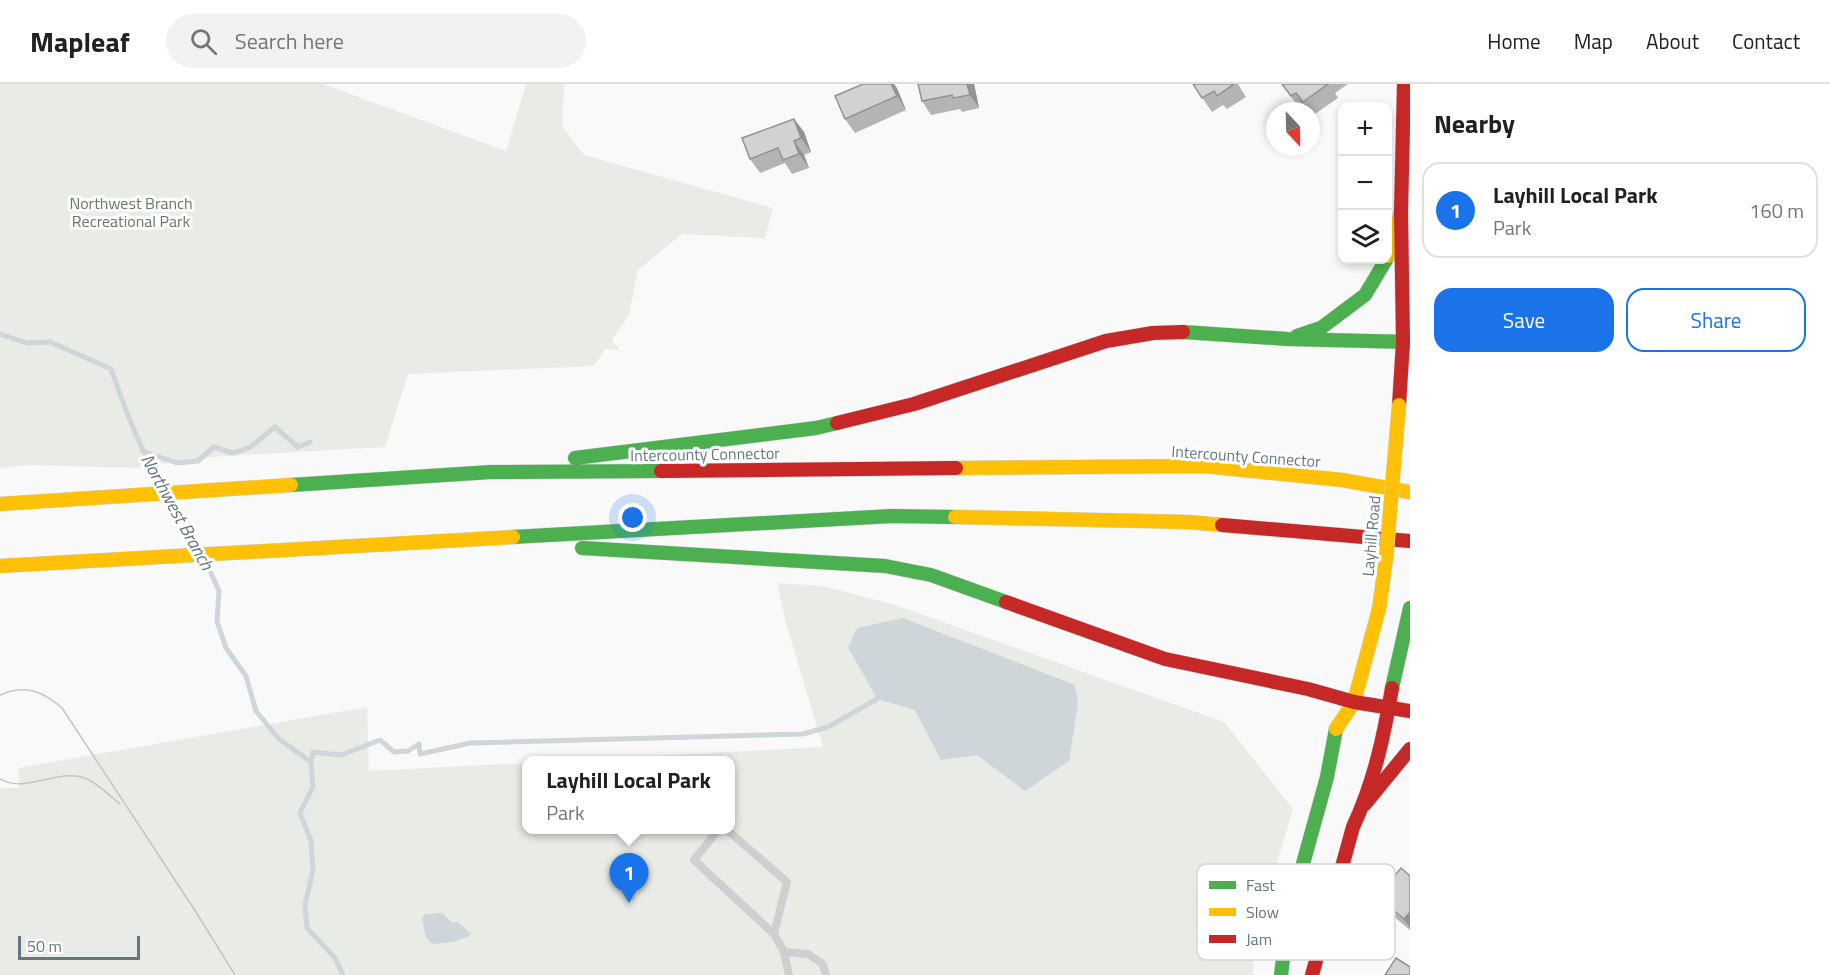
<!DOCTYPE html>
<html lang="en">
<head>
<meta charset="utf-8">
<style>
	body { margin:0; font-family:"Titillium Web",sans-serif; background:#f2f2f2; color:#202124 }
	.controls { position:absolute; right:18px; top:18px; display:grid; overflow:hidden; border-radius:12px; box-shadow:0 3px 9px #0003 }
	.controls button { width:54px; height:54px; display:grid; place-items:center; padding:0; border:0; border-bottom:2px solid #e0e0e0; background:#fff; color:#202124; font:30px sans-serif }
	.compass { position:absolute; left:1266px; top:18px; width:54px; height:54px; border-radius:50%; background:#fff; box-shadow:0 3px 9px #0003; rotate:158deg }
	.scale { position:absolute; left:18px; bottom:15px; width:122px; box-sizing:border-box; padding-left:6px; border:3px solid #657683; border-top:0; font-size:16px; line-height:21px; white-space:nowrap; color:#657683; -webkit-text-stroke:4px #fff; paint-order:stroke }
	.you { position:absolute; left:633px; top:434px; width:21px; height:21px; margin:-15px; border:4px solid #fff; border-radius:50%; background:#1a73e8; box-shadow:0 0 0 9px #1a73e833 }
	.badge { display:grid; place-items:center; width:39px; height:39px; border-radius:50%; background:#1a73e8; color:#fff; font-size:20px; font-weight:700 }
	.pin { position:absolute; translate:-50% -50px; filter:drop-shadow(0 2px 3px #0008) }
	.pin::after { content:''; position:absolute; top:32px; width:21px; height:18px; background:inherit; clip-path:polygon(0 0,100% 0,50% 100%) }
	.popup { position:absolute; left:522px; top:672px; width:213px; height:78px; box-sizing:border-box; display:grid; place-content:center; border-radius:12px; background:#fff; filter:drop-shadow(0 2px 4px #0005); font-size:20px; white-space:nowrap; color:#757577 }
	.popup b { font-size:22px; color:#202124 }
	.popup::after { content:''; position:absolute; left:50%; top:100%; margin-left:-12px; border:12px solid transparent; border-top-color:#fff }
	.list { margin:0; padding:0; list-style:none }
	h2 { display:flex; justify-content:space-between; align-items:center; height:78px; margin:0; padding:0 24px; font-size:26px }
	h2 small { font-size:20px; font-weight:400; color:#757577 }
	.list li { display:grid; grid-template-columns:39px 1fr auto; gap:18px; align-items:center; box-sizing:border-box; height:96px; margin:0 12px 12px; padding:0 12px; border:2px solid #e0e0e0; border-radius:18px }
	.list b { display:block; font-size:22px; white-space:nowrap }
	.list p { margin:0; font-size:20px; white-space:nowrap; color:#757577 }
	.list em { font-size:20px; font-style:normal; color:#757577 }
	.actions { display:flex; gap:12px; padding:18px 24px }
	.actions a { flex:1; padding:14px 0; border:2px solid #1a73e8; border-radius:18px; text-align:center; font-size:21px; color:#1a73e8 }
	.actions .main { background:#1a73e8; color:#fff }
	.icon { flex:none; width:33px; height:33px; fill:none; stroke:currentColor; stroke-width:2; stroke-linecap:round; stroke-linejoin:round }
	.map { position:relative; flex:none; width:1410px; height:891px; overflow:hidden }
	header { display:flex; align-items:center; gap:36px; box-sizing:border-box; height:84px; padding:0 30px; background:#fff; border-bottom:2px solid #e0e0e0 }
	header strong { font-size:28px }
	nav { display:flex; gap:33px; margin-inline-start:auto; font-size:21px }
	.search { width:420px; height:54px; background:#f2f2f2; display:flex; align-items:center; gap:15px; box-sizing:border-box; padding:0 21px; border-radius:33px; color:#757577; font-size:22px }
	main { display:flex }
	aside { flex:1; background:#fff }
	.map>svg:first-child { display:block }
	.green { fill:#e8ebe6 }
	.water { fill:#ced6d9 }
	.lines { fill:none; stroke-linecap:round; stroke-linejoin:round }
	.stream { stroke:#ced6d9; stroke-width:5 }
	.fast-casing { stroke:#d5d6d7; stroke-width:15 }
	.slow-casing { stroke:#d5d6d7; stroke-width:15 }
	.jam-casing { stroke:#d5d6d7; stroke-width:15 }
	.lane { stroke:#cecfd0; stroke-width:8 }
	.fast { stroke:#4caf50; stroke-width:14 }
	.slow { stroke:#ffc107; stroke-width:14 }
	.jam { stroke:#c62828; stroke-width:14 }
	.tram { stroke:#c3c5c6; stroke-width:1.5 }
	.slow-bridge-casing { stroke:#d5d6d7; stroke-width:15; stroke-linecap:butt }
	.slow-bridge { stroke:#ffc107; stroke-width:14 }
	.wall { fill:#b3b5b5 }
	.shaded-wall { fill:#929394 }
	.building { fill:#d0d2d3; stroke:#929394; stroke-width:1.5 }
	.labels { text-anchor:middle; stroke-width:6; stroke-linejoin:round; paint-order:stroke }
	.park-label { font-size:16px; fill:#687a64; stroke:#fff }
	.street-label { font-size:16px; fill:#657683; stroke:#fff }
	.water-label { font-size:18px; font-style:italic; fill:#60757c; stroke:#fff }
	.key { fill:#fff; stroke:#d1d6da; stroke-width:1.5 }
	.key-label { font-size:16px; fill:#657683 }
</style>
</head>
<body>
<header>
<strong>Mapleaf</strong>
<div class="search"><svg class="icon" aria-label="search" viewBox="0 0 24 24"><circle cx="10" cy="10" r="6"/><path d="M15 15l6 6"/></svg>Search here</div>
<nav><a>Home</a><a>Map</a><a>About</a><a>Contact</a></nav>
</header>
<main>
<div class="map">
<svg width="1410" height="891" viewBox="0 0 1410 891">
	<rect width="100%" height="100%" fill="#f9f9f9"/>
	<path class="green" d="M 0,0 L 323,0 L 506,67 L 526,0 L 564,0 L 562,42 L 584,71 L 773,124 L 765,154 L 682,150 L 638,186 L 629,231 L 612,255 L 619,266 L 605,265 L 594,282 L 408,290 L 385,363 L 210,373 L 134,384 L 30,381 L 0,384 Z
		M 777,499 L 823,502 L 895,521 L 1224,638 L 1293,725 L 1255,854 L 1253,891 L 0,891 L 0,704 L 19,704 L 18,684 L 367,623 L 369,687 L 527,679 L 527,746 L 731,746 L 731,676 L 577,676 L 823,663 L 786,539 Z"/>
	<path class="water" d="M 903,534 L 1075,601 L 1078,619 L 1069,677 L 1025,707 L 977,671 L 941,676 L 915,626 L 877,615 L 848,563 L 857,544 Z
		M 442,829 L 451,838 L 458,838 L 471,850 C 460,858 445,859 432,860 L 426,853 L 422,835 L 425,830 Z"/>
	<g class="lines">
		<path class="stream" d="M 0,250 L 27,259 L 50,258 L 111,285 C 126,327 139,364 163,402
			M 142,367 L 177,379 L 198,377 L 214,363 L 233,369 L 249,364 L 275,343 L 298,363 L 310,358
			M 173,418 L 188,440 L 198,462
			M 206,478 L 219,507 L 217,537 L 226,564 L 246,592 L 256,627 L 279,655 L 311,678 L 313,703 L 300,729 L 311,757 L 313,786 L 305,821 L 307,844 L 335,874 L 343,891
			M 311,678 L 313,668 L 341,671 L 380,656 L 394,668 L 408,667 L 419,660 L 420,670 L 470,659 L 803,650 L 828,643 L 877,615"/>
		<defs>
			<path id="fast" d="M 1183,248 L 1287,255 L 1410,258
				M 1297,252 L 1321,244 L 1365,211 L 1386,176
				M 575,374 L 816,344 L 837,339
				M 291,401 L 491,388 L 661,387
				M 513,453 L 892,432 L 955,433
				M 582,464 L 885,482 L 931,491 L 1006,518
				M 1392,604 L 1410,524
				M 1281,891 L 1288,834 L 1327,693 L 1336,645"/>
			<path id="slow" d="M 1388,172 L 1401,128
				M 956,384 L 1204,382 L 1342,396 L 1410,408
				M 0,420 L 291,401
				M 955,433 L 1188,438 L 1222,441
				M 0,482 L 513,453
				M 1336,645 L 1354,618 L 1379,525"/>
			<path id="jam" d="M 1399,321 L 1403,258 L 1401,128 L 1404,0
				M 837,339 L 914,320 L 1106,257 L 1153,249 L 1183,248
				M 661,387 L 956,384
				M 1222,441 L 1410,457
				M 1006,518 L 1165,575 L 1308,605 L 1354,618 L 1410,627
				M 1365,720 L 1410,665
				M 1312,891 L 1353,743 C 1374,698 1384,652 1392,604"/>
		</defs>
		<use href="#fast" class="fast-casing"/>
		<use href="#slow" class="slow-casing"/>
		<use href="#jam" class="jam-casing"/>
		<path class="lane" d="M 718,746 L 694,776 L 774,850 L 784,868 L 789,891
			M 727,746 L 787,798 L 774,850
			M 784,868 L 808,870 L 823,880 L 826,891"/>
		<use href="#fast" class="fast"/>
		<use href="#slow" class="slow"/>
		<use href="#jam" class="jam"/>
		<path class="tram" d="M 0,611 C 24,600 43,607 62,624 L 194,825 L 235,891
			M 0,695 C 25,710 58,684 85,694 C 97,699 110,712 120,720"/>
		<defs>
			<path id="slow-bridge" d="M 1379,525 L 1386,475 L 1399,321"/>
		</defs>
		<use href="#slow-bridge" class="slow-bridge-casing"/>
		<use href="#slow-bridge" class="slow-bridge"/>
	</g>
	<path class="wall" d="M 863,0 L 894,0 L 906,26 L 855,49 L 845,35 Z
		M 974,0 L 979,24 L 962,28 L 960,25 L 931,31 L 922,17 Z
		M 1193,0 L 1238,0 L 1246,13 L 1227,25 L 1223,21 L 1212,28 Z
		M 1282,0 L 1348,0 L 1335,9 L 1338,14 L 1312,32 L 1311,30 L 1311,27 L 1308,27 L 1305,23 L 1301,26 Z
		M 794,35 L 804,48 L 811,68 L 804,71 L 809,84 L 792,90 L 785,79 L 760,89 L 750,75 Z
		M 1410,792 L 1410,846 L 1386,826 L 1377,812 Z"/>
	<path class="shaded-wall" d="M 891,0 L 894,0 L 897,4 L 906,26 L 897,12 Z
		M 967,0 L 974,0 L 979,24 L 970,11 Z
		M 794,35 L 804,48 L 811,68 L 801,54 Z
		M 794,57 L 804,71 L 809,84 L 799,70 Z
		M 1410,828 L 1410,844 L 1404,835 Z"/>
	<path class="building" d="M 863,0 L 891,0 L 897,12 L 845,35 L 835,12 Z
		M 918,0 L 967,0 L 970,11 L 953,14 L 952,11 L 922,17 Z
		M 1193,0 L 1234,0 L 1217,12 L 1214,7 L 1202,14 Z
		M 1282,0 L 1328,0 L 1303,18 L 1296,9 L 1291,12 Z
		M 794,35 L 801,54 L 794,57 L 799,70 L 783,76 L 778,64 L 750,75 L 742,54 Z
		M 1401,784 L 1410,792 L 1410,828 L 1404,835 L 1377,812 Z
		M 1396,874 L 1410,883 L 1410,891 L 1385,891 Z"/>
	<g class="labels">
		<g class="park-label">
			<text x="131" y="125">Northwest Branch<tspan x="131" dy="18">Recreational Park</tspan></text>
		</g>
		<g class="street-label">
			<text transform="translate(705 370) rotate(-1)" y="6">Intercounty Connector</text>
			<text transform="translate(1246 372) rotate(4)" y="6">Intercounty Connector</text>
			<text transform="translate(1371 452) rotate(-85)" y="6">Layhill Road</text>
		</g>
		<g class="water-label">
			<text transform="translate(177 428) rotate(61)" y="6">Northwest Branch</text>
		</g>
	</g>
	<rect x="1197" y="780" width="198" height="96" rx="9" class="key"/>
	<rect x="1209" y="797" width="27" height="8" fill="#4caf50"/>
	<rect x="1209" y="824" width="27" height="8" fill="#ffc107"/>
	<rect x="1209" y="851" width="27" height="8" fill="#c62828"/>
	<g class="key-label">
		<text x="1246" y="807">Fast</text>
		<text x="1246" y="834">Slow</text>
		<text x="1246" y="861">Jam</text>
	</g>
</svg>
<div class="controls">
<button>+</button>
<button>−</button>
<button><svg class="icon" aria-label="layers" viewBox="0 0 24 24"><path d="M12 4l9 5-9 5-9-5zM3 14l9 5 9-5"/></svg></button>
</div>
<svg class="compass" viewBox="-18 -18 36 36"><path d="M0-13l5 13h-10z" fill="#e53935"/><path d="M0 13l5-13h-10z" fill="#757577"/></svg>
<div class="scale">50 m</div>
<div class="you"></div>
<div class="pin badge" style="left:629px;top:819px">1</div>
<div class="popup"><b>Layhill Local Park</b>Park</div>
</div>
<aside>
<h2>Nearby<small></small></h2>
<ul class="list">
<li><span class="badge">1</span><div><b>Layhill Local Park</b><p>Park</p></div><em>160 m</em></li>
</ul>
<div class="actions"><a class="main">Save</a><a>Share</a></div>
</aside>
</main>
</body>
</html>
